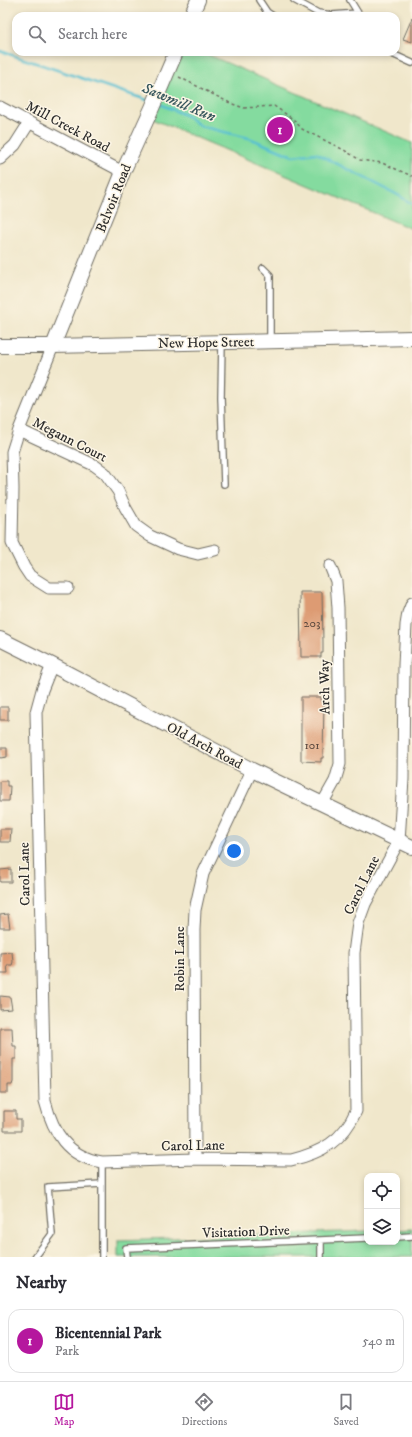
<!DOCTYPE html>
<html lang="en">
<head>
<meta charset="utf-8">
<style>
	body { margin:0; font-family:"IM FELL DW Pica",serif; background:#f2f2f3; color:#2b2b33 }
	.controls { position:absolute; right:12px; bottom:12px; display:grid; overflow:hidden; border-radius:8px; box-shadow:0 2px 6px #0003 }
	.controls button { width:36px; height:36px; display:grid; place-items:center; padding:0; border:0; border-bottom:1px solid #e1e1e2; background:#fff; color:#2b2b33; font:20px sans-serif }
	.you { position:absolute; left:234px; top:851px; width:14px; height:14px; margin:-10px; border:3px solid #fff; border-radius:50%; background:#1a73e8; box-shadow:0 0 0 6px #1a73e833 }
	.badge { display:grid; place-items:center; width:26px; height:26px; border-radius:50%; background:#b5179e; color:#fff; font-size:13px; font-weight:700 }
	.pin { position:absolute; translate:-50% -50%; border:2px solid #fff; box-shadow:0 1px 4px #0006 }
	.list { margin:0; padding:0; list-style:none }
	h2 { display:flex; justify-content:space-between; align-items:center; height:52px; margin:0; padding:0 16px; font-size:17px }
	h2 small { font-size:13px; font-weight:400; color:#7c7c81 }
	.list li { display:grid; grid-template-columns:26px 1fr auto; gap:12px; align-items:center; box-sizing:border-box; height:64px; margin:0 8px 8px; padding:0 8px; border:1px solid #e1e1e2; border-radius:12px }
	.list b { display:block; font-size:15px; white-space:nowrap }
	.list p { margin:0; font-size:13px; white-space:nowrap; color:#7c7c81 }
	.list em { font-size:13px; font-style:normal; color:#7c7c81 }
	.icon { flex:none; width:22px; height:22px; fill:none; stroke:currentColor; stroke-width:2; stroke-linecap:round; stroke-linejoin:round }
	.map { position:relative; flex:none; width:412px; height:1257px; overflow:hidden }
	.search { position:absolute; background:#fff; box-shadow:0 2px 6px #0003; left:12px; right:12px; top:12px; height:44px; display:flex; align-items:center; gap:10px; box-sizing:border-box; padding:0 14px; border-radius:12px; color:#7c7c81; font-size:15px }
	.sheet { height:124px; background:#fff }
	nav { display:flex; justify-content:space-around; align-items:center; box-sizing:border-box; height:56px; border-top:1px solid #e1e1e2; background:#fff; font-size:11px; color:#7c7c81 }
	nav a { display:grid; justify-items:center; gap:2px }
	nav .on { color:#b5179e }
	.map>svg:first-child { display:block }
	.green { fill:#84db9f; stroke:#588365 }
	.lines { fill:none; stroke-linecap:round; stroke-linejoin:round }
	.stream { stroke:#55bfd2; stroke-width:2.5 }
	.building { fill:#dd9b73 }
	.service-casing { stroke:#706d63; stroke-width:8 }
	.minor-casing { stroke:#706d63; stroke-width:13 }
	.tertiary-casing { stroke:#706d63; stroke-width:16 }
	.path { stroke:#706d63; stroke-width:1.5; stroke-dasharray:3 3; stroke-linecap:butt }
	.service { stroke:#fff; stroke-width:5.5 }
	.minor { stroke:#fff; stroke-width:11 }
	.tertiary { stroke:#fff; stroke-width:14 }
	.labels { text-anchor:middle; stroke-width:3; stroke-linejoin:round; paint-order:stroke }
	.number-label { font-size:12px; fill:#58473d }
	.street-label { font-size:14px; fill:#2b2b2b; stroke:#fcf5e5 }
	.water-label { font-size:15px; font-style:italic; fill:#38575d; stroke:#fcf5e5 }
</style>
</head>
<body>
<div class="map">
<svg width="412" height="1257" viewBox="0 0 412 1257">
	<rect width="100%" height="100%" fill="#fcf5e5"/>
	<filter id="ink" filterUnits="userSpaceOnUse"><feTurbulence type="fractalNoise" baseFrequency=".025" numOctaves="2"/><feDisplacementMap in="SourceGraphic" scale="8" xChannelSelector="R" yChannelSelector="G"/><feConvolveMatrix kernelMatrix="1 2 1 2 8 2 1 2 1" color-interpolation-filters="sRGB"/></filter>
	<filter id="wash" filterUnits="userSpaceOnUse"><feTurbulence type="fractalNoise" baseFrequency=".012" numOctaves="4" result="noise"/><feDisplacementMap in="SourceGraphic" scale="16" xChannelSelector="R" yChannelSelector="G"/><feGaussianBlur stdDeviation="0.9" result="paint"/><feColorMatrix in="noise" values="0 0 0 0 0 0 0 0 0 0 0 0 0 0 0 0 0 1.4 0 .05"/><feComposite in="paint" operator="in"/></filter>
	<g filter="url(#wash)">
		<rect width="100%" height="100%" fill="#f0e7cb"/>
		<path class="green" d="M 176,52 L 202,52 L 412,143 L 412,229 L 148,117 Z
			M 412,1229 L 412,1257 L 118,1257 L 118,1240 L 367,1231 L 367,1242 L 397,1242 L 397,1230 Z"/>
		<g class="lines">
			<path class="stream" d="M 0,51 L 150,101
				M 158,103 L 187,116 L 200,126 L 249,138 L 293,156 L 316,153 L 398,195 L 412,204"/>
		</g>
		<g id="blocks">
			<path class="building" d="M 412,18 L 412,42 L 403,39 Z
				M 300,592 L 322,592 L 323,642 L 323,653 L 321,653 L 321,657 L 301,657 Z
				M 301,697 L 321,697 L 321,702 L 324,702 L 323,758 L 321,758 L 321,762 L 301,761 Z
				M 0,707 L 8,707 L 8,720 L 0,720 Z
				M 0,748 L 7,748 L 7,757 L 0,758 Z
				M 0,781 L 7,781 L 7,786 L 10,786 L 9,801 L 0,801 Z
				M 0,829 L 11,829 L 10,842 L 0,842 Z
				M 11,869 L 11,882 L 0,882 L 0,870 Z
				M 8,914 L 10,928 L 0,928 L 0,915 Z
				M 12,952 L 13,962 L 12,965 L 7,965 L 8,973 L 0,973 L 0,953 Z
				M 0,996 L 10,997 L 12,1009 L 0,1010 Z
				M 0,1028 L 12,1028 L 13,1046 L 16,1046 L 16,1059 L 13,1059 L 13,1082 L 12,1085 L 8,1085 L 8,1093 L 0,1093 Z
				M 4,1111 L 16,1111 L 16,1119 L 21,1119 L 21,1131 L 4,1131 Z"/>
		</g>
	</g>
	<g filter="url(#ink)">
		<use href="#blocks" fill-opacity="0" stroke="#706d63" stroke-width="1"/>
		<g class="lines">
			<defs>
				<path id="service" d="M 259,0 L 267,12 L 273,16
					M 294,0 L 318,13 L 332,15 L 358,13
					M 350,0 L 358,13 L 357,16
					M 388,52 L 412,63
					M 263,268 L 270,275 L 270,341
					M 222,342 L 221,397 L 224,484
					M 102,1162 L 102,1257
					M 397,1237 L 412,1236
					M 35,1257 L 52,1234 L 48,1187 L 102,1184
					M 127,1257 L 126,1248 L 367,1238
					M 321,1257 L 321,1240"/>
				<path id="minor" d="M 0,107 L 123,172
					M 0,159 L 15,145 L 29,123
					M 53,346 L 19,430 L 12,452 L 13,489 L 12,543 L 24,567 L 30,576 L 49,588 L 68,588
					M 19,430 L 94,465 L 105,473 L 118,491 L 125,507 L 136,526 L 150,536 L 178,549 L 198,554 L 215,550
					M 52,665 L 42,690 L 36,712 L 45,1101 C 53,1132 67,1157 102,1162 L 195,1159 L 291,1160 C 321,1153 343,1141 356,1111 L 354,953 L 358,923 L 365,904 L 399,841 L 403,779 L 404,665 L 406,625 L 408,613 L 412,603
					M 322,804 L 335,781 L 340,764 L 338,608 L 336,581 L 330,566
					M 195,1159 L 194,930 L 195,910 L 203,874 L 252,770"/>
				<path id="tertiary" d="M 191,16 L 198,0
					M 0,346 L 53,346 L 412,338
					M 53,346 L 123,172 L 152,108 L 176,52
					M 0,639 L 52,665 L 252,770 L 412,847"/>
			</defs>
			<use href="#service" class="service-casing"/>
			<use href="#minor" class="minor-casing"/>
			<use href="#tertiary" class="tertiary-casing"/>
			<path class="path" d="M 179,77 L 230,103 L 244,108 L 274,106 L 293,119 L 302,129 L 344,150 L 360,160 L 382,163 L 412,176"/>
			<use href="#service" class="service"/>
			<use href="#minor" class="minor"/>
			<use href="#tertiary" class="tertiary"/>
		</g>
	</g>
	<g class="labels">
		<g class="number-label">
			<text x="312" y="627">203</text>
			<text x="312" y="749">101</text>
		</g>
		<g class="street-label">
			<text transform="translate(68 126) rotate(28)" y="5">Mill Creek Road</text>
			<text transform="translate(113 198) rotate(-68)" y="5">Belvoir Road</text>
			<text transform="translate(206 342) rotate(-1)" y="5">New Hope Street</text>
			<text transform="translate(70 439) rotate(27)" y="5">Megann Court</text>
			<text transform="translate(324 687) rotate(-91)" y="5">Arch Way</text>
			<text transform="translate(205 745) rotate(28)" y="5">Old Arch Road</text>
			<text transform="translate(24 874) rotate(-91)" y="5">Carol Lane</text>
			<text transform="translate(361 885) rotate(-64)" y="5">Carol Lane</text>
			<text transform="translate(179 959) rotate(-90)" y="5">Robin Lane</text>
			<text transform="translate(193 1145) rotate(-1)" y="5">Carol Lane</text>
			<text transform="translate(246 1231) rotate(-2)" y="5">Visitation Drive</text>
		</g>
		<g class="water-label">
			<text transform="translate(179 102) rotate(23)" y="5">Sawmill Run</text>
		</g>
	</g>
</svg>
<div class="controls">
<button><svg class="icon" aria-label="locate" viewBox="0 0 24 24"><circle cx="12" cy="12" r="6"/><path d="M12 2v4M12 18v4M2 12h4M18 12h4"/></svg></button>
<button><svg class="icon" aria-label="layers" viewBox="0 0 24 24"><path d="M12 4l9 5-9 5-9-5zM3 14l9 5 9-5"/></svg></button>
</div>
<div class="you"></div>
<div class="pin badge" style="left:280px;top:130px">1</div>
<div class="search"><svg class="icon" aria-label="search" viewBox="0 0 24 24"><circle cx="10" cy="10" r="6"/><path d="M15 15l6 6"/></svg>Search here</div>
</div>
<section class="sheet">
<h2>Nearby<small></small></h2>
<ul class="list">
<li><span class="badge">1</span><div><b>Bicentennial Park</b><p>Park</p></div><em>540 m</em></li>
</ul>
</section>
<nav>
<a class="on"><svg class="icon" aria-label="map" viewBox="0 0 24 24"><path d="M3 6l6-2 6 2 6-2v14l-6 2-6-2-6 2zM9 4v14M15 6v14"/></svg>Map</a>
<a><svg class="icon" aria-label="directions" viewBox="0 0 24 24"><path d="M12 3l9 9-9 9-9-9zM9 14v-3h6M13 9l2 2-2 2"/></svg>Directions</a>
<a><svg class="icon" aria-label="saved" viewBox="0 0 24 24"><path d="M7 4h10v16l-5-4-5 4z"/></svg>Saved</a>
</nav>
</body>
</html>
